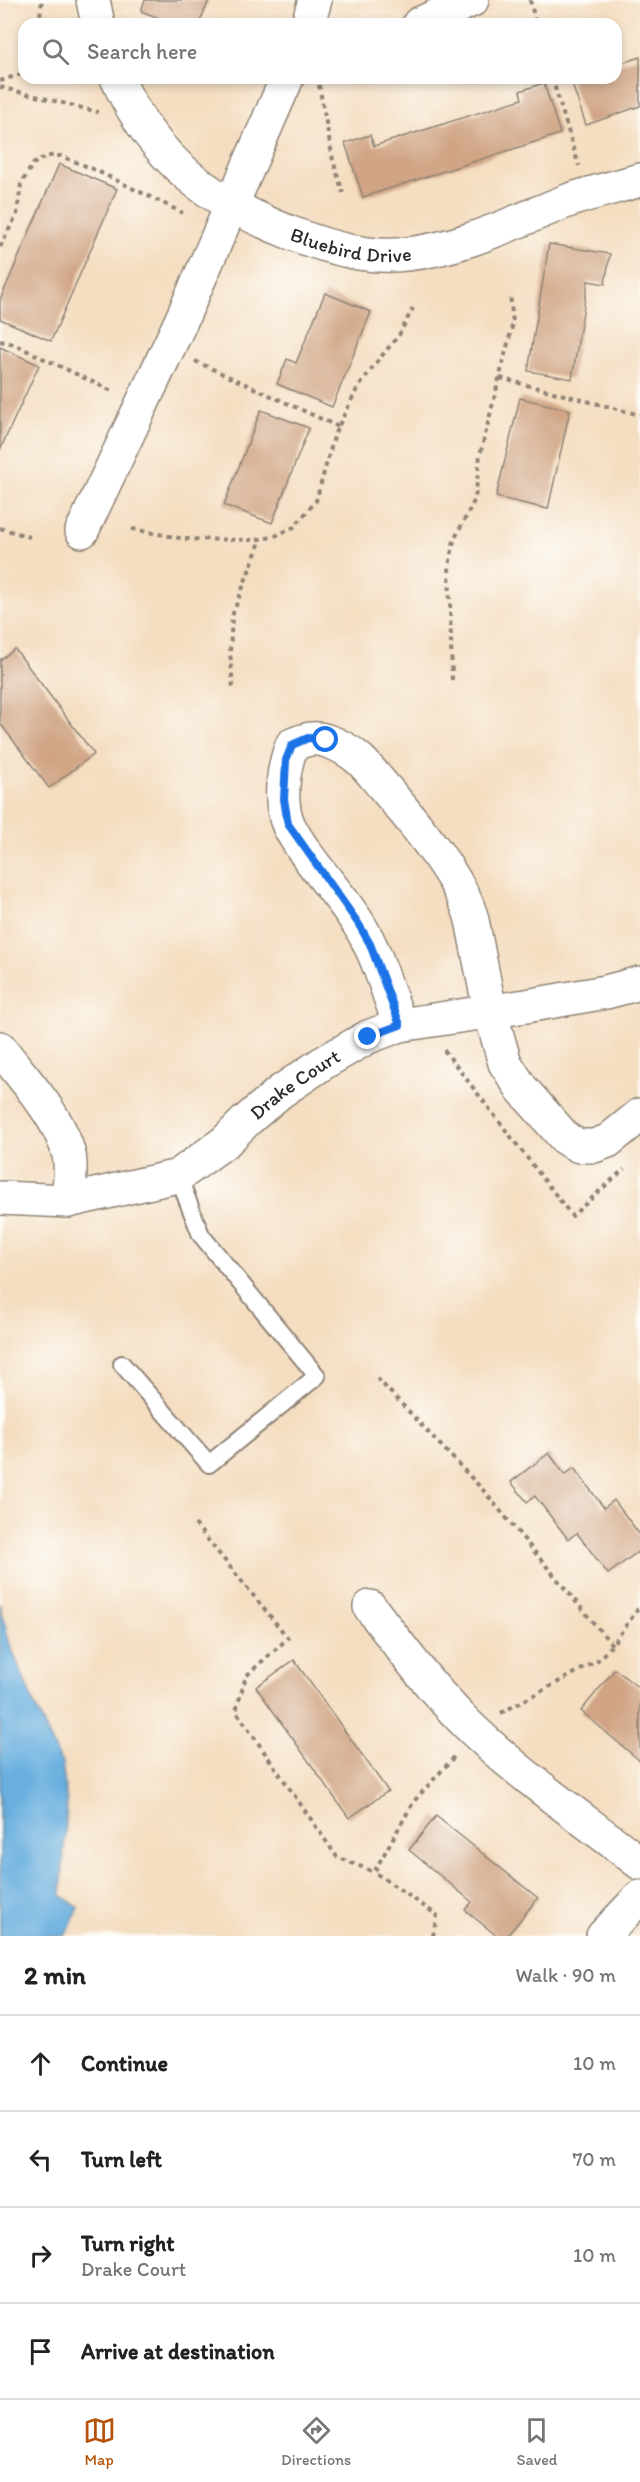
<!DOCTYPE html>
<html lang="en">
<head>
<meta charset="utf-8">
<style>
	body { margin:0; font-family:Itim,sans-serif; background:#f2f2f2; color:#222 }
	.stop { position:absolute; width:18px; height:18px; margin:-14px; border:4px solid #1a73e8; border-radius:50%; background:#fff }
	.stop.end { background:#1a73e8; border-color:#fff; box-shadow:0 2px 6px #0008 }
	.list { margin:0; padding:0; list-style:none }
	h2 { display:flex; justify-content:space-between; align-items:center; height:78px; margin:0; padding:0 24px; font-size:26px }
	h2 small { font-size:20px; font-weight:400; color:#767676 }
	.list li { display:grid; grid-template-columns:39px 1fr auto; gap:18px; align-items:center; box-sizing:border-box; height:96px; padding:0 24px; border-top:2px solid #e0e0e0 }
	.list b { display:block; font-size:22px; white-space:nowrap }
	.list p { margin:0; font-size:20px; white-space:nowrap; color:#767676 }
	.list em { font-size:20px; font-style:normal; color:#767676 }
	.icon { flex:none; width:33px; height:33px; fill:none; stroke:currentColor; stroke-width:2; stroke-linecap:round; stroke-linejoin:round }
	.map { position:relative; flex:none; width:640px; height:1936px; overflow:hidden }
	.search { position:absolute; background:#fff; box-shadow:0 3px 9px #0003; left:18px; right:18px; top:18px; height:66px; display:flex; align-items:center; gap:15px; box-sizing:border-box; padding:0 21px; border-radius:18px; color:#767676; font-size:22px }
	.sheet { height:462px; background:#fff }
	nav { display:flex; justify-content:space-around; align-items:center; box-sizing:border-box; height:84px; border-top:2px solid #e0e0e0; background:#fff; font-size:16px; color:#767676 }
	nav a { display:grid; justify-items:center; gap:3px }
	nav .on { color:#b45309 }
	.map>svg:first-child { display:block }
	.water { fill:#68afdf; stroke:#4a6d85; stroke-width:1.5 }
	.building { fill:#d0a484 }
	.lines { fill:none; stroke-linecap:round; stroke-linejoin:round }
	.lane-casing { stroke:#908476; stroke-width:20 }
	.street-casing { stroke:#908476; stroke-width:36 }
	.path { stroke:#908476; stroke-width:4; stroke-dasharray:4.5 4.5; stroke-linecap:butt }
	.lane { stroke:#fff; stroke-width:16 }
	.street { stroke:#fff; stroke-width:33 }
	.route { stroke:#1a73e8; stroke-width:8 }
	.labels { text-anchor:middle; stroke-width:6; stroke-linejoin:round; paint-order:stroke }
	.street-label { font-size:20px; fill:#2b2b2b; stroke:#fdfcf7 }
</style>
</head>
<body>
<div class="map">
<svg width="640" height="1936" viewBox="0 0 640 1936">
	<rect width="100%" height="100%" fill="#fdfcf7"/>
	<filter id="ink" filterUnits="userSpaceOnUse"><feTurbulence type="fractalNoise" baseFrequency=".0167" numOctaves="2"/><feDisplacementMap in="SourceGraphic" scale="12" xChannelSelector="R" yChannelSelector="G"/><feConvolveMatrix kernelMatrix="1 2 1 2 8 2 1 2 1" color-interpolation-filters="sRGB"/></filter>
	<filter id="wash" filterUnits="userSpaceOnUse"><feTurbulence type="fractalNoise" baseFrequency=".008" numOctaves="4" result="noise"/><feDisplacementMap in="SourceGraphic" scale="24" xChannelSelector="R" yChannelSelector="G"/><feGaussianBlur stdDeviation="1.35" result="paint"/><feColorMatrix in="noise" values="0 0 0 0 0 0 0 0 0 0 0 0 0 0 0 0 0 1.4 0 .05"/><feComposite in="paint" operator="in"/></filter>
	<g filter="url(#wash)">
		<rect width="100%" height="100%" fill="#f4ddc0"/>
		<path class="water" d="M 0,1603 L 9,1642 L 34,1704 L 62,1764 L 67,1803 L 61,1895 L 79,1908 L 65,1936 L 0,1936 Z"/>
		<g id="blocks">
			<path class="building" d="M 145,0 L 209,0 L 199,24 L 174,24 L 141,11 Z
				M 640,57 L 640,106 L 586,125 L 570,78 L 616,78 L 616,65 Z
				M 544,83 L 560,134 L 363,197 L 345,143 L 370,135 L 374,146 L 522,99 L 520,91 Z
				M 59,164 L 117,189 L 51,341 L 0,319 L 0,300 Z
				M 549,244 L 610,254 L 605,284 L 588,281 L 572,379 L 528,371 Z
				M 325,293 L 371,312 L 332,407 L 277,384 L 287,359 L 296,363 Z
				M 0,347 L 39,365 L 0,450 Z
				M 520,398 L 570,410 L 548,509 L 496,497 Z
				M 261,410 L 309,428 L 272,523 L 224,505 Z
				M 15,649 L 94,754 L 49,788 L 0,723 L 0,660 Z
				M 549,1453 L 565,1475 L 574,1468 L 604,1508 L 614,1500 L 640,1535 L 640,1550 L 608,1574 L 577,1533 L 568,1539 L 535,1496 L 527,1502 L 511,1482 Z
				M 294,1660 L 388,1791 L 349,1818 L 256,1687 Z
				M 615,1669 L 640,1689 L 640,1761 L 581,1711 Z
				M 436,1816 L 538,1898 L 507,1936 L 497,1936 L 465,1910 L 472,1902 L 409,1850 Z"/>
		</g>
	</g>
	<g filter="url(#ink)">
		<use href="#blocks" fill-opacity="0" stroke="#908476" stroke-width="1.5"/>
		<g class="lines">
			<defs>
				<path id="lane" d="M 122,1364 L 209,1464 L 317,1376 L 201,1235 L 178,1176"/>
				<g id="street">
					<path d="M 93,0 L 98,24"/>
					<path d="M 308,24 L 315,0"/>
					<path d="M 419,24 L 472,0"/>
					<path id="s1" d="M 117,78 C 155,163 211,202 296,235 C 331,248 368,259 407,254 C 467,247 515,221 570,200 C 593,192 617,187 640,180"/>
					<path d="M 82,531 L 181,321 L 287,78"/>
					<path d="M 400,1025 C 387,991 378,954 358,923 C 337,890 307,861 289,826 C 278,803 283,768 292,745 C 304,740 314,736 327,741 C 339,745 350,751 359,759 C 368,767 376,778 384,787 C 412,820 462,879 472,920 L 490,1011 L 505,1063 L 522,1089 L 566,1139 L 579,1146 L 594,1146 L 608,1141 L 640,1115"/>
					<path d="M 0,1048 C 24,1080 59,1115 69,1155 C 72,1168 69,1187 68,1201"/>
					<path id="s2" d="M 0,1198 L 68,1201 L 178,1176 L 226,1141 L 246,1121 L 280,1092 L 323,1063 L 368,1037 L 400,1025 L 526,1006 L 606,992 L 640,983"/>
					<path d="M 370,1607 C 401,1648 430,1687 466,1723 C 519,1775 582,1818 640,1863"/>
					<path d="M 603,1936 L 640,1897"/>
				</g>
			</defs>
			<use href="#lane" class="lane-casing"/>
			<use href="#street" class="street-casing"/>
			<path class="path" d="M 530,0 L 536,24
				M 39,24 L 42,0
				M 552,78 L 579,166
				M 0,81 L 24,73
				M 319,85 L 333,160 L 343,193
				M 0,87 L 98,112
				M 0,247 L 17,214 L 21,184 L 33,164 L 47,156 L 61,156 L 91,168 L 183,213
				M 0,341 L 13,344 L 114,392
				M 195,361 L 339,427
				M 500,378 L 640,415
				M 0,528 L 30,537
				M 132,529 L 185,539 L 252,540 L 273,537 L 294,527 L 316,501 L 335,433 L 356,391 L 375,364 L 399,335 L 413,308
				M 452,680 L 449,567 L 454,540 L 475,499 L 480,455 L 513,323 L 510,294
				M 233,687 L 230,652 L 232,616 L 261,539
				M 444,1050 L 572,1216 L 624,1169
				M 377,1378 L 483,1490 L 612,1645 L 640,1606
				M 195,1524 L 288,1638 L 246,1676 L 236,1711 L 337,1857 L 374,1872
				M 501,1713 L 597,1661 L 612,1645
				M 433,1936 L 437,1915 L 374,1872 L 414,1801 L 456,1755"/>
			<use href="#lane" class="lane"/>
			<use href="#street" class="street"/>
		</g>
	</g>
	<g class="lines" filter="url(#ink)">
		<path class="route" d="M 326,740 L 308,738 L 292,745 L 286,760 L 284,799 L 288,824 L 358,923 L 370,944 L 400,1025 L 368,1037"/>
	</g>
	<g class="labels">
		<g class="street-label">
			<text dy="7" stroke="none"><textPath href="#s1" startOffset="302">Bluebird Drive</textPath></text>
			<text dy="7" stroke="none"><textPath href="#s2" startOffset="330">Drake Court</textPath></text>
		</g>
	</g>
</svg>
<div class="stop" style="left:326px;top:740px"></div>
<div class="stop end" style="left:368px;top:1037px"></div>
<div class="search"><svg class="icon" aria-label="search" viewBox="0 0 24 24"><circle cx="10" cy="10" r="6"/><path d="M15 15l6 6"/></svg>Search here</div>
</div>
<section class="sheet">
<h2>2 min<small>Walk · 90 m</small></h2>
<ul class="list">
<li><svg class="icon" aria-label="ahead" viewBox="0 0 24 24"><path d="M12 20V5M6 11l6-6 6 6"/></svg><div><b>Continue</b></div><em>10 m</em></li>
<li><svg class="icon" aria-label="left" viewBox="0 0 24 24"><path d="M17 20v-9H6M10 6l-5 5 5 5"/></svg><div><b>Turn left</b></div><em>70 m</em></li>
<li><svg class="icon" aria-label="right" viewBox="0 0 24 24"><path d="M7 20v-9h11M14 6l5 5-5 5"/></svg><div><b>Turn right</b><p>Drake Court</p></div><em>10 m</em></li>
<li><svg class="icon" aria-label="arrive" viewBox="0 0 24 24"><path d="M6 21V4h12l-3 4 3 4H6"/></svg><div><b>Arrive at destination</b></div></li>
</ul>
</section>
<nav>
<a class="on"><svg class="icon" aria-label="map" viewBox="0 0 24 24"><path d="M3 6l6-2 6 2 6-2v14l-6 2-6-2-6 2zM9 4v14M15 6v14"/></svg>Map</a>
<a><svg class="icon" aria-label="directions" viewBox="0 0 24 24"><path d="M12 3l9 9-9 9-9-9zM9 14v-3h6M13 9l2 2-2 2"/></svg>Directions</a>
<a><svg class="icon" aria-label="saved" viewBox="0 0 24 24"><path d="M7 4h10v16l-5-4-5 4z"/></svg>Saved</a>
</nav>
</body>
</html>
